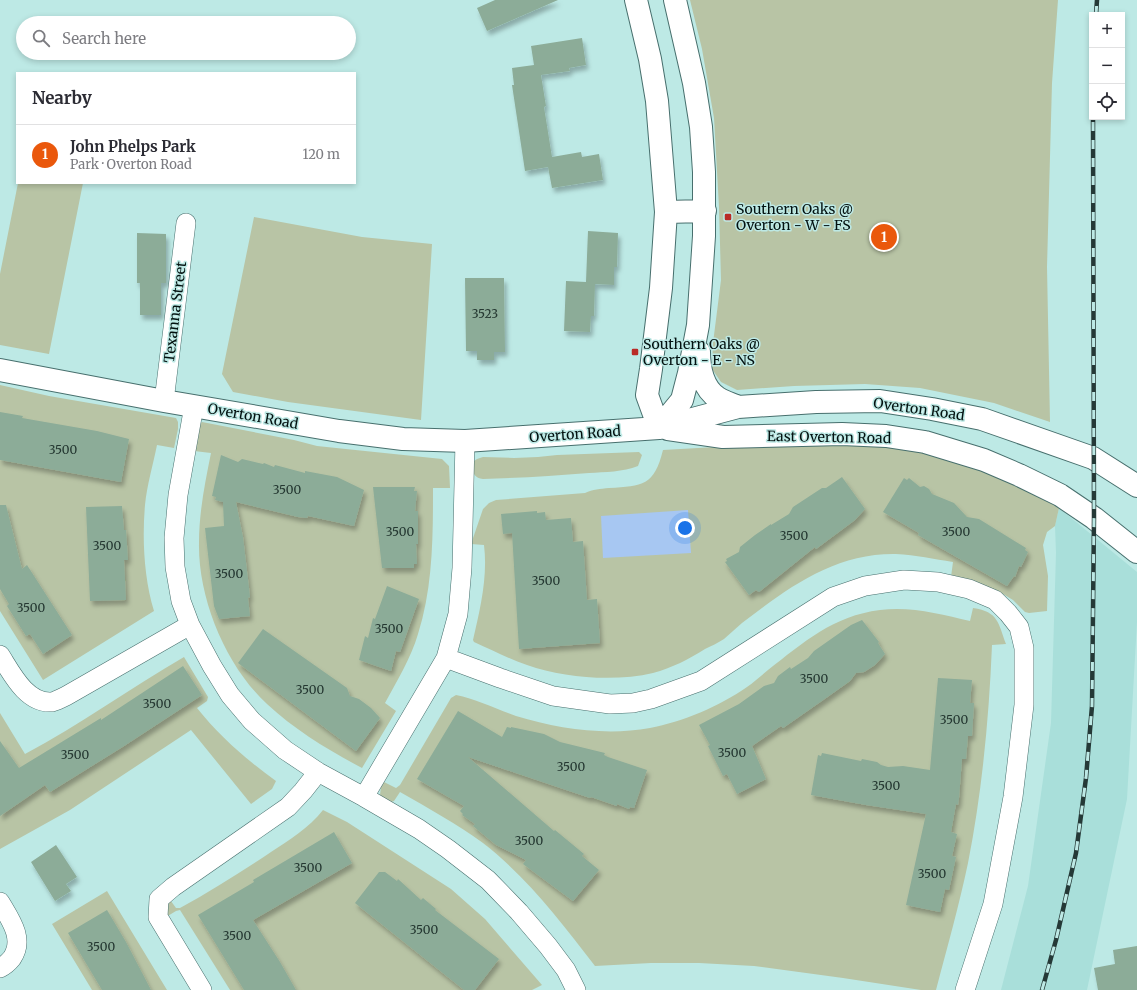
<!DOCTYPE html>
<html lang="en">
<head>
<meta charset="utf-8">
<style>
	body { margin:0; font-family:Merriweather,serif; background:#f2f2f3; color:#2b2b33 }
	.controls { position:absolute; right:12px; top:12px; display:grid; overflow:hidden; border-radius:0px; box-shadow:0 2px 6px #0003 }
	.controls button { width:36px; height:36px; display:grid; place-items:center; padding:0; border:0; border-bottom:1px solid #e1e1e2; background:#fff; color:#2b2b33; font:20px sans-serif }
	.you { position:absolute; left:685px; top:528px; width:14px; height:14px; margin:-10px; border:3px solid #fff; border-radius:50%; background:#1a73e8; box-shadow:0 0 0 6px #1a73e833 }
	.badge { display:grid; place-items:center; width:26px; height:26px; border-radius:50%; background:#ea580c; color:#fff; font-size:13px; font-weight:700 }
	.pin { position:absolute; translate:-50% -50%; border:2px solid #fff; box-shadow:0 1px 4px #0006 }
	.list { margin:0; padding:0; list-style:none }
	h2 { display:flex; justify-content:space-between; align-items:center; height:52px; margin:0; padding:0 16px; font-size:17px }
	h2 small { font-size:13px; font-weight:400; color:#7c7c81 }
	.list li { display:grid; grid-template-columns:26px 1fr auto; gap:12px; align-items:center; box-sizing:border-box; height:60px; padding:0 16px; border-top:1px solid #e1e1e2 }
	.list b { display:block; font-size:15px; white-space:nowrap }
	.list p { margin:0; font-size:13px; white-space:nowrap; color:#7c7c81 }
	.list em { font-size:13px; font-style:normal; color:#7c7c81 }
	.icon { flex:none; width:22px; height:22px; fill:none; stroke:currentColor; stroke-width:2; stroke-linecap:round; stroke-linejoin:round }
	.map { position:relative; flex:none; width:1137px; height:990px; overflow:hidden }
	.search { position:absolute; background:#fff; box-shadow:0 2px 6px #0003; left:16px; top:16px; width:340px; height:44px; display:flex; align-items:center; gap:10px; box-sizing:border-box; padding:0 14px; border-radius:22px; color:#7c7c81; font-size:15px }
	.panel { position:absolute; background:#fff; box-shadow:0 2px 6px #0003; left:16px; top:72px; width:340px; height:112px; border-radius:0px }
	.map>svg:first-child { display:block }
	.built { fill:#a9dfda }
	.green { fill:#b8c4a5 }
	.water { fill:#a7c7f2 }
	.building { fill:#8cac98; filter:url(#shadow) }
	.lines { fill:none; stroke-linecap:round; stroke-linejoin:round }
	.minor-casing { stroke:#476f6d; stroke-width:20 }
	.tertiary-casing { stroke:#476f6d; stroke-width:24 }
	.minor { stroke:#fff; stroke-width:19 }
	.tertiary { stroke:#fff; stroke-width:22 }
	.rail-casing { stroke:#253937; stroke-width:4.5 }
	.rail { stroke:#bde9e5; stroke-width:3; stroke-dasharray:9; stroke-linecap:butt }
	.poi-dot { fill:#b92a26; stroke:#bde9e5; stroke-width:1.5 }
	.labels { text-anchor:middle; stroke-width:3; stroke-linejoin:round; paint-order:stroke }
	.number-label { font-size:12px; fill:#253832 }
	.poi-label { font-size:14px; fill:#031110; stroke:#bde9e5; text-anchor:start }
	.street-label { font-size:14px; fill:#031110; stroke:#bde9e5 }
</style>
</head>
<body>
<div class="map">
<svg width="1137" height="990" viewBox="0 0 1137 990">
	<defs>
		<filter id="shadow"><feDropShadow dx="2.5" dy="4.5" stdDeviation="2" flood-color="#0004"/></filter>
	</defs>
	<rect width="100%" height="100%" fill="#bde9e5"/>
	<path class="built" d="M 1059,508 L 1137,572 L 1137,622 L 1127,799 L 1087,990 L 1001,990 L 1028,886 L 1051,723 L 1056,553 L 1055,526 Z"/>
	<path class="green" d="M 690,0 L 1058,0 L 1052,83 L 1047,267 L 1050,422 L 994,403 L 920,388 L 865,384 L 794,386 L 737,390 L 721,382 L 712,369 L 713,343 L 721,280 L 719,207 L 714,118 L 702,49 Z
		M 18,183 L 83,183 L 49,354 L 0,345 L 0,274 Z
		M 254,217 L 362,237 L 432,244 L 421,420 L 288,402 L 233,392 L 222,374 Z
		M 0,385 L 49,396 L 176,418 L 178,422 L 178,429 L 174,448 L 157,445 C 153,465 147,485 145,505 C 142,539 144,578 154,611 L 43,680 L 0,611 Z
		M 202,422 L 294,440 L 317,446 L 442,459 L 449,466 L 450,488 L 433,488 C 433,536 433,587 418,634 C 411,658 397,681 385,703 L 396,711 L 362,768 C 328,750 295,730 267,704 C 226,666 198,599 199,543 C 199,512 205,483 211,453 L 194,451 L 198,426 Z
		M 909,443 L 1041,493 L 1059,508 L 1055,526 L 1047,532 L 1043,545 L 1048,576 L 1047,611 L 1029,613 L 1025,612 L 1013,600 L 998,591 L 951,577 L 953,562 C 934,559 916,555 896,554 C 835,553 789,587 742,623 C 736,628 730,634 724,639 C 718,643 711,646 705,649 C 689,659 672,668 653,673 C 615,682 564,678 527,665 C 509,659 492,650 474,642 L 473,640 C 480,610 488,577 484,545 L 471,544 L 483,509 L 489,503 L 496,500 L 585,493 C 593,489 600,489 609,488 C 643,486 654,486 663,450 L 769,444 Z
		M 639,452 L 642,455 L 638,466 C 623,472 605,472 589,473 C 553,476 518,478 483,479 C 475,478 473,474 472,467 L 474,461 L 477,459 L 483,457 L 514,458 L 538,457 L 557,455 Z
		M 973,608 C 999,612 998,623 1006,644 L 992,645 C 989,718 982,792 968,863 C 959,906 947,948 936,990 L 921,990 L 843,978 L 754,966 L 699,963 L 651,963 L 595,966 C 561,922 528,878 483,843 C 457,824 428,808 400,792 L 394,801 L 389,803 L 380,795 L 381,787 L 384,782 L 396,788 L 400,785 L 451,698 L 456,695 C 476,699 496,709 516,716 C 559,729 606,736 650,728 C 682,722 720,706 747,687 C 754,682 761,676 768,670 C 804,642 833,616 880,610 C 910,606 941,614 970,621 Z
		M 184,657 L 208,697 L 207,701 L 197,708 C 220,737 247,760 276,781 L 272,789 L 251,804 L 191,730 L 70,810 L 0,849 L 0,713 L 25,754 C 80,725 130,688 184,657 Z
		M 323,810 L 347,822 L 451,889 L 485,919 L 542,985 L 532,990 L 230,990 L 180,910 L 176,911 L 166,917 L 168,897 L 176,908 L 180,908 C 211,891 241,872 271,852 C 289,840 309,828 323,810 Z
		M 107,891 L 167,990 L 92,990 L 52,924 Z"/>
	<path class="water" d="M 688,510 L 691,553 L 603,558 L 601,516 Z"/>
	<path class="building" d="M 495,0 L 558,0 L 487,31 L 477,8 Z
		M 582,38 L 586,65 L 569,68 L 570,71 L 541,75 L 546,106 L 544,107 L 552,157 L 581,152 L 582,157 L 599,154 L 603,180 L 552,188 L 548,167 L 525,171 L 512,85 L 514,85 L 512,68 L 534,65 L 531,46 Z
		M 588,231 L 618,233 L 617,267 L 614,267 L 614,285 L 595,284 L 594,316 L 591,316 L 590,332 L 564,331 L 566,281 L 586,282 Z
		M 137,233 L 166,234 L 166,283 L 161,283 L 161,315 L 140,315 L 140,283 L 137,283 Z
		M 465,278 L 504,278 L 505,352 L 494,352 L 494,360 L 477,360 L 477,351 L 466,351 Z
		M 0,412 L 23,416 L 22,418 L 97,431 L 129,439 L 121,482 L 0,460 Z
		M 221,455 L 238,462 L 242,459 L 263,464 L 264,463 L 274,467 L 275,465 L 305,473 L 305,471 L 337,477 L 364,490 L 354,526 L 308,516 L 307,518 L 298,517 L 236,502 L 243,537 L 249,588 L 250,597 L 248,598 L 250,616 L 219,619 L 214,606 L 205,528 L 224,526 L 223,502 L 215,500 L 216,497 L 212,496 Z
		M 842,477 L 865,509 L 855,520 L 816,549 L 815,547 L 759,592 L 756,590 L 749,595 L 725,562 L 727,561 L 726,559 L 739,552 L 740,547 L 755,535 L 771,524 L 771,525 L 789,514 L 793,507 L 822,488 L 826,488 Z
		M 904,478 L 907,480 L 909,478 L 920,487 L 924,486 L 929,489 L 932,494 L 954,503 L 967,517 L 979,519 L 1026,548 L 1025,550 L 1028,552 L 1021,567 L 1019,566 L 1015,577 L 1014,576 L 1007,586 L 918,535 L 919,533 L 883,512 Z
		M 373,487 L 415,487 L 414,491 L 417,491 L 415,511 L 418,511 L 418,544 L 416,544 L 417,564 L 414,564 L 414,568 L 382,568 Z
		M 0,505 L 6,505 L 22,569 L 27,565 L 72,635 L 43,654 L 30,634 L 26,636 L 7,606 L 9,604 L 0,589 Z
		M 122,506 L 124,530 L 126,530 L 128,560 L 124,560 L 126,600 L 90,601 L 86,507 Z
		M 537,511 L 537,513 L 545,512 L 546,520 L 571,518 L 573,542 L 583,541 L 587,600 L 597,599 L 600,643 L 519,649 L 512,533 L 503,534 L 501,514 Z
		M 387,586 L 419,599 L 400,652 L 396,651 L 391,671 L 359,660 L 365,636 L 368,638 L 373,618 L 375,619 Z
		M 862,620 L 879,642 L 878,643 L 885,654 L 875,665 L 864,672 L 856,673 L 850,681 L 826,698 L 783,728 L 781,726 L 752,746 L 766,779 L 737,794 L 727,774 L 723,776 L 708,746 L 710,745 L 699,725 L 739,704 L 764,686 L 774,683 L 778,676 L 790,667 L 791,669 L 808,658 L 814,651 L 851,625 Z
		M 263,629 L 347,688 L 350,696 L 359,699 L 371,708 L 380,718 L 356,751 L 238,663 Z
		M 183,666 L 202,695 L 124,746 L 50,792 L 45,785 L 0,816 L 0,741 L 19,768 L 101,718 L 101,720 Z
		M 938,678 L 972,680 L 970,703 L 974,703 L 972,736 L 968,736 L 966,759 L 962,759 L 959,798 L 958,805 L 956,804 L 951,832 L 957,834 L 952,856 L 956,857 L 949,890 L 945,889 L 940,912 L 906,905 L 926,814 L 866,805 L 811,795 L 818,755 L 821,756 L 822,753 L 861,761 L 862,759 L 877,762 L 881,765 L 888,767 L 903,766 L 930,770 Z
		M 458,711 L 502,737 L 507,727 L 511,728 L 511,727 L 544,734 L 560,742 L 605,753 L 604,755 L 608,757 L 647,770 L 634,808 L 630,807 L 629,809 L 617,804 L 617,806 L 591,797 L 590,798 L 468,757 L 554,831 L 555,830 L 584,854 L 582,856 L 599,870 L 573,901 L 523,864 L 526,860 L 496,845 L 473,826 L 475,824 L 462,815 L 463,814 L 460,811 L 464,806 L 417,779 Z
		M 334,832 L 352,863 L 253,920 L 280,962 L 296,990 L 244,990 L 198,915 L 254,882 L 253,880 Z
		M 56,845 L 77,877 L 66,884 L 71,891 L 55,901 L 31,862 Z
		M 379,872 L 385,872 L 397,881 L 398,879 L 421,900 L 423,898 L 436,909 L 435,910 L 499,959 L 475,990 L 464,990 L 355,903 Z
		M 107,910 L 126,942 L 151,990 L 102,990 L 68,933 Z
		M 1137,946 L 1137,990 L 1098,990 L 1094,968 L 1115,964 L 1113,950 Z"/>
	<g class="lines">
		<defs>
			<path id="minor" d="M 164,401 L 186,223
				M 194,406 L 178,495 L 174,538 L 175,567 L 181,601 L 190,625 L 212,666 L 230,695 L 252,721 L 285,750 L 318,772 L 364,797 L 419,829 L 448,849 L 488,880 L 519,912 L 548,946 L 566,970 L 576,990
				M 0,655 C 11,672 26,704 52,702 C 56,701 62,698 66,696 L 190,625
				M 446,658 L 500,678 L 553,696 L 610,704 L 633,703 L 651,699 L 701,681 L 833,597 L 865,586 L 904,580 L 938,582 L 969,589 L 995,600 L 1008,613 L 1019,627 L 1024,648 L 1024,705 L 1013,797 L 993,904 L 965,990
				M 364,797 L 446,658 L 458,614 L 462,568 L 465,441
				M 0,902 C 10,919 25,939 12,958 C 8,963 6,965 0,968
				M 202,990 L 158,917 L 159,899 L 173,887 L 288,807 L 303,791 L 318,772"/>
			<path id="tertiary" d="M 636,0 L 650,59 L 657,101 L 666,212 L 661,288 L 651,369 L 647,395 L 659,428
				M 666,212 L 705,211
				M 699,352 C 699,368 703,389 718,398 C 724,402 732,404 738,407
				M 0,370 L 164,401 L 339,431 L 403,439 L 465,441 L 659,428 L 738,407 L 816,402 L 880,401 L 932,409 L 982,419 L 1093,458 L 1137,486
				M 659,428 L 682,400 L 689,373 L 698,325 L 704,236 L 704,172 L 701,127 L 694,83 L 675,0
				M 668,429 L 723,437 L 842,434 L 886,436 L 925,442 L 984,460 L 1019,475 L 1060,495 L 1094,518 L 1137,552"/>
		</defs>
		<use href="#minor" class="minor-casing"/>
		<use href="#tertiary" class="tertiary-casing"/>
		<use href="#minor" class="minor"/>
		<use href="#tertiary" class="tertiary"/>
		<defs>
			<path id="rail" d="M 1096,15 L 1097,0
				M 1042,990 L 1056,940 L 1076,853 L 1086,778 L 1092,706 L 1094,518 L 1093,117"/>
		</defs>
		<use href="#rail" class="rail-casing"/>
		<use href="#rail" class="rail"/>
	</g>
	<g class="poi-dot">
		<rect x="724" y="213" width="8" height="8" rx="2"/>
		<rect x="631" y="348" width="8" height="8" rx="2"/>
	</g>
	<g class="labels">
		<g class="number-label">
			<text x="485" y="318">3523</text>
			<text x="63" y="454">3500</text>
			<text x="287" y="494">3500</text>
			<text x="400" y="536">3500</text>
			<text x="956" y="536">3500</text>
			<text x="794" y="540">3500</text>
			<text x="107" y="550">3500</text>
			<text x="229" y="578">3500</text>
			<text x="546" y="585">3500</text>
			<text x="31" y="612">3500</text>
			<text x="389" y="633">3500</text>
			<text x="814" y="683">3500</text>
			<text x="310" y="694">3500</text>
			<text x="157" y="708">3500</text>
			<text x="954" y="724">3500</text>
			<text x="732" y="757">3500</text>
			<text x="75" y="759">3500</text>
			<text x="571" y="771">3500</text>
			<text x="886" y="790">3500</text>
			<text x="529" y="845">3500</text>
			<text x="308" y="872">3500</text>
			<text x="932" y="878">3500</text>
			<text x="424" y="934">3500</text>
			<text x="237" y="940">3500</text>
			<text x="101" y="951">3500</text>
		</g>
		<g class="poi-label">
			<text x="736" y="214">Southern Oaks @<tspan x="736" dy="16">Overton - W - FS</tspan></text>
			<text x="643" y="349">Southern Oaks @<tspan x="643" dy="16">Overton - E - NS</tspan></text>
		</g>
		<g class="street-label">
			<text transform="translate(175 312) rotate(-83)" y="5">Texanna Street</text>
			<text transform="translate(919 409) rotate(8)" y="5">Overton Road</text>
			<text transform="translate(253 416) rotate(10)" y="5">Overton Road</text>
			<text transform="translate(575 434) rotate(-4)" y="5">Overton Road</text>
			<text transform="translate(829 437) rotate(1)" y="5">East Overton Road</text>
		</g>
	</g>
</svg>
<div class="controls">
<button>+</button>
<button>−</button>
<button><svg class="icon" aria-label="locate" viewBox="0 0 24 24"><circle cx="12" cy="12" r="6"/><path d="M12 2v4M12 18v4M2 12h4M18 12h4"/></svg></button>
</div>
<div class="you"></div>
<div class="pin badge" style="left:884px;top:237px">1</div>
<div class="search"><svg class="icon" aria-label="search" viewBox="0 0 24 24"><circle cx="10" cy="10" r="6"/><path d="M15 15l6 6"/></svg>Search here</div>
<section class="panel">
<h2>Nearby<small></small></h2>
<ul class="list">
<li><span class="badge">1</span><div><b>John Phelps Park</b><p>Park · Overton Road</p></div><em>120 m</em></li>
</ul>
</section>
</div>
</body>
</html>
